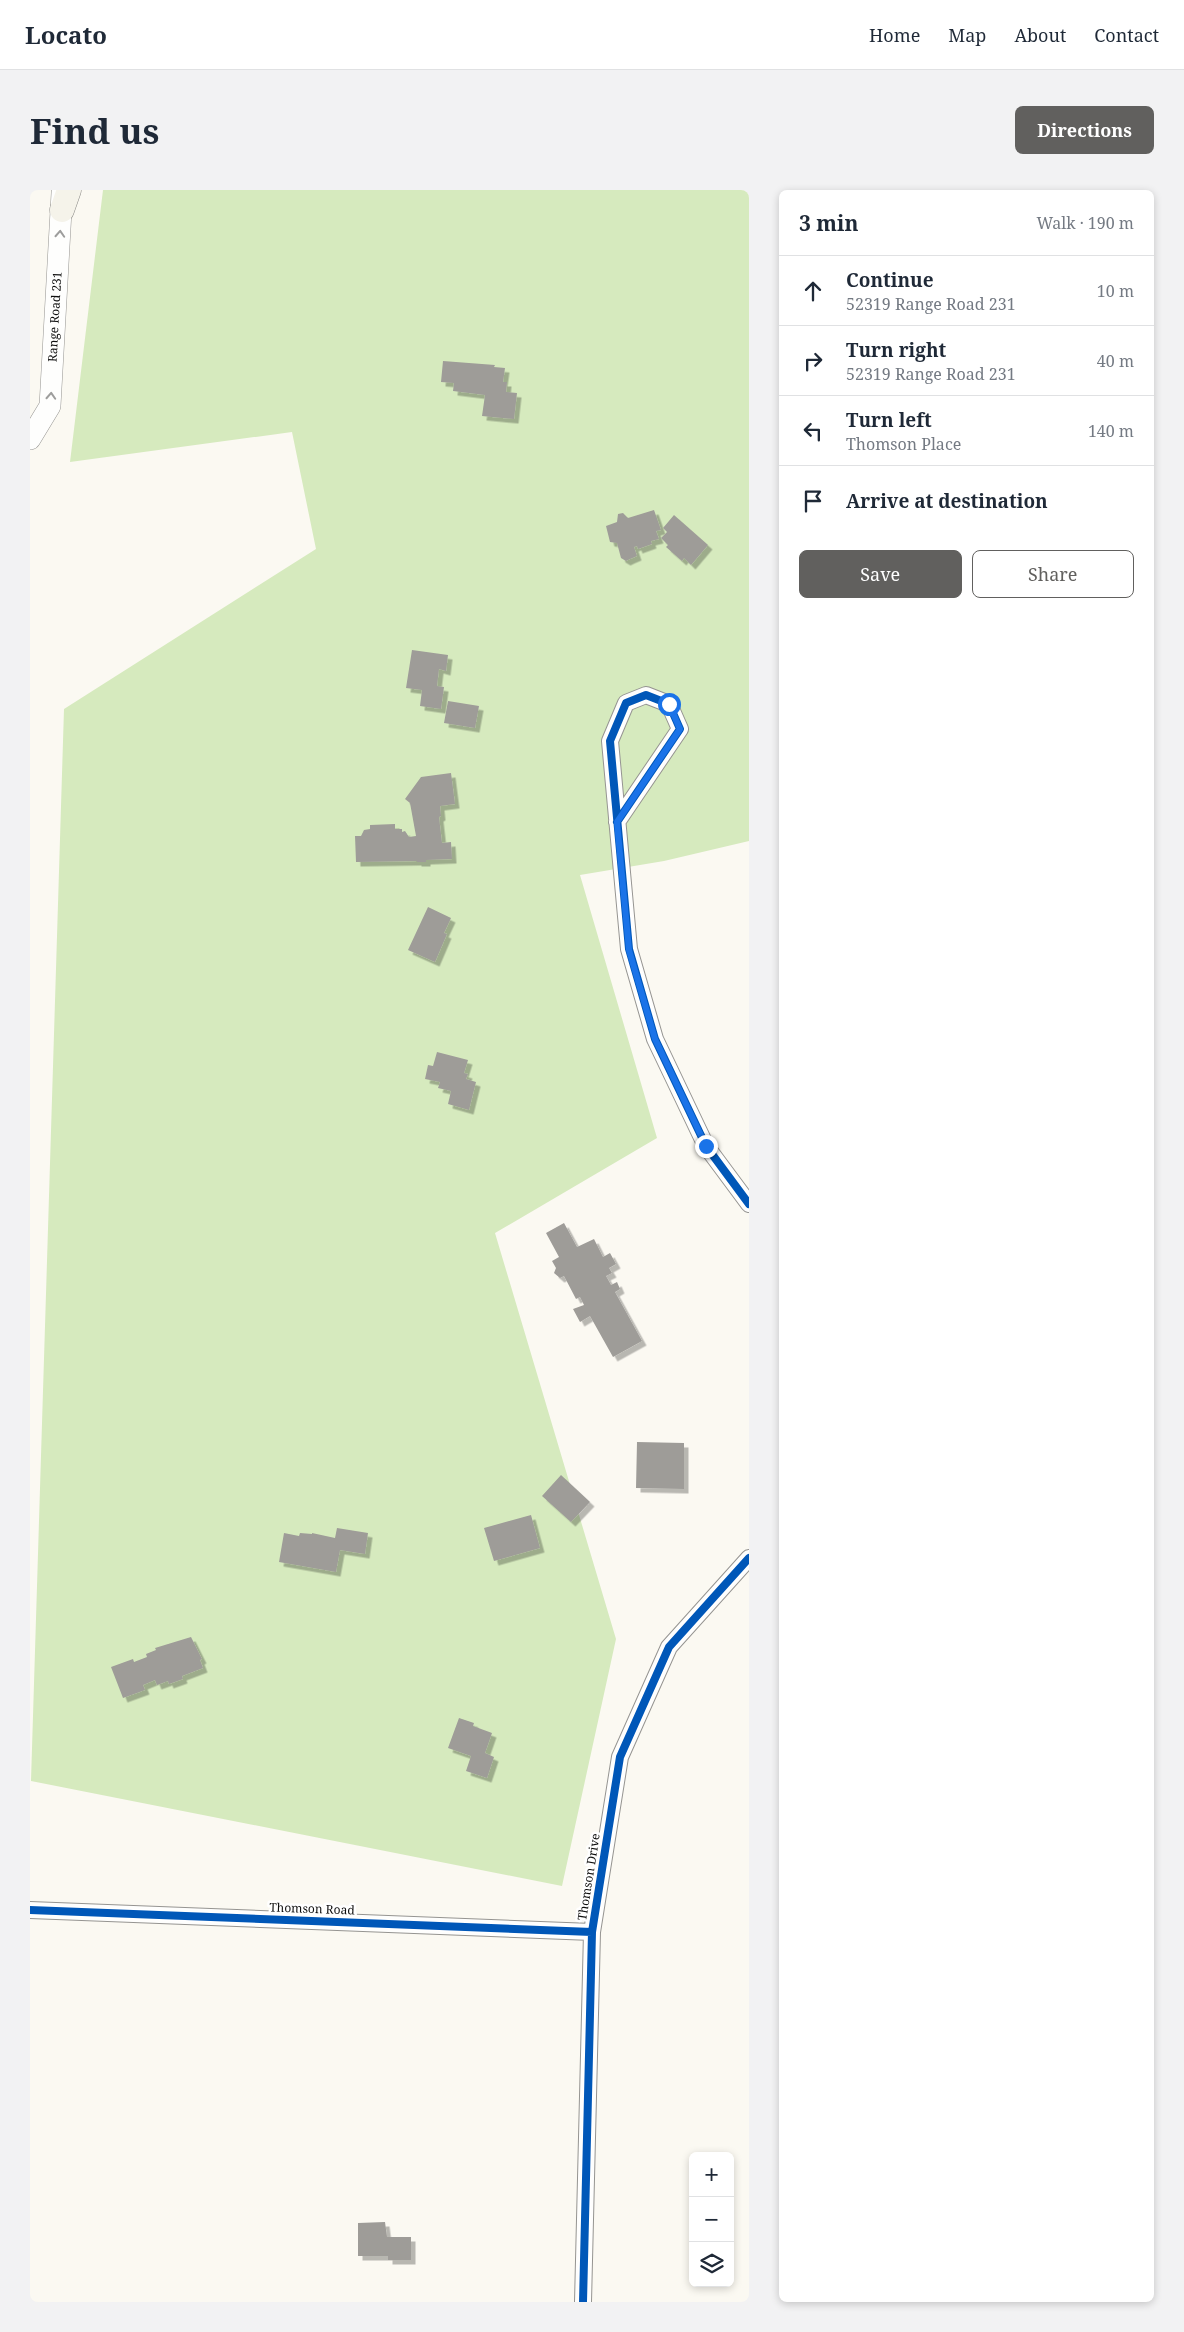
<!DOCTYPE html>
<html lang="en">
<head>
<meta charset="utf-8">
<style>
	body { margin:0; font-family:"Noto Serif",serif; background:#f2f2f3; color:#1f2937 }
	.controls { position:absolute; right:15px; bottom:15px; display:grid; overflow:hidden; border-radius:8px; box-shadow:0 2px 8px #0003 }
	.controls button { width:45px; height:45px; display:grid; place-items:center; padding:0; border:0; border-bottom:1px solid #e0e1e3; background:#fff; color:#1f2937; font:25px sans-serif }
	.stop { position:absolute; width:15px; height:15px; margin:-11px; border:4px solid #1a73e8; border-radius:50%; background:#fff }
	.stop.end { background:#1a73e8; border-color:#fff; box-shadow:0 1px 5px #0008 }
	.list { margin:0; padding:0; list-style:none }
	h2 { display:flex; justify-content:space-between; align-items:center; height:65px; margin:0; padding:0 20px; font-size:21px }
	h2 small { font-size:16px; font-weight:400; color:#747a83 }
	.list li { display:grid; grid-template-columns:32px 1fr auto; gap:15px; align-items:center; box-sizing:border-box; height:70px; padding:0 20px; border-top:1px solid #e0e1e3 }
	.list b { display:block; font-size:19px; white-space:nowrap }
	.list p { margin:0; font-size:16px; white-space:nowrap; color:#747a83 }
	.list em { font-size:16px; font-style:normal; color:#747a83 }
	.actions { display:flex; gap:10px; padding:15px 20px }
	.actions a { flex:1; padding:11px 0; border:1px solid #61605e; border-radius:8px; text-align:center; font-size:18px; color:#61605e }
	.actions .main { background:#61605e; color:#fff }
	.icon { flex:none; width:28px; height:28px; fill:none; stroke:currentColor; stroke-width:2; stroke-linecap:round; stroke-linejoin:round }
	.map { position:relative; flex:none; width:719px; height:2112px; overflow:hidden; border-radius:8px }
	header { display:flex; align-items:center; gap:30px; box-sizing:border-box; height:70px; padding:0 25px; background:#fff; border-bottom:1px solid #e0e1e3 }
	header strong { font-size:24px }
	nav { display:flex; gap:28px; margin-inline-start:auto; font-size:18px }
	.intro { display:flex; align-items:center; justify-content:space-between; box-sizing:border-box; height:120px; padding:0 30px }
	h1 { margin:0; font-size:35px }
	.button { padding:12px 22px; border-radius:8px; background:#61605e; color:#fff; font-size:18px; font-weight:700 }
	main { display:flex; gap:30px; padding:0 30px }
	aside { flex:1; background:#fff; border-radius:8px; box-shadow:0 2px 8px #0003 }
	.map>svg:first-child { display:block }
	.forest { fill:#d6eabe }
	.building { fill:#9e9c98; filter:url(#shadow) }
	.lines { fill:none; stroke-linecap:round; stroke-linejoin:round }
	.minor-casing { stroke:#959491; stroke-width:18 }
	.tertiary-casing { stroke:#959491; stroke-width:22 }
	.secondary-casing { stroke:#8b8a87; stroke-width:25 }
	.minor { stroke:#fefefd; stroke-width:16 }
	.tertiary { stroke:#fefefd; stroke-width:21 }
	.secondary { stroke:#f5f3ea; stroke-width:24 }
	.cycleway-casing { stroke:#fff; stroke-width:11 }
	.cycleway { stroke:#0057b8; stroke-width:8 }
	.oneway { stroke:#9e9e9d }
	.route { stroke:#1a73e8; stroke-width:6 }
	.labels { text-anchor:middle; stroke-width:5; stroke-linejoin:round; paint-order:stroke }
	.street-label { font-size:12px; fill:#0e0e0e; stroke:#fff }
</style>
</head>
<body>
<header>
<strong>Locato</strong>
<nav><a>Home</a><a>Map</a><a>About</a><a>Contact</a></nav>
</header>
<div class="intro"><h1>Find us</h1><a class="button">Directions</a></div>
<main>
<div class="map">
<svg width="719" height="2112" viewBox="0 0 719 2112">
	<defs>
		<filter id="shadow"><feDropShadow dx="4.5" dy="4.5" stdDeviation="0" flood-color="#0004"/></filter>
	</defs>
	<rect width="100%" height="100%" fill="#fbf9f2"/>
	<path class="forest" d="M 73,0 L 719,0 L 719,651 L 634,671 L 550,685 L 627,948 L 465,1043 L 586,1449 L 532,1696 L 1,1591 L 34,519 L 286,359 L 262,242 L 40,272 Z"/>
	<path class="building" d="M 413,171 L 465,175 L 464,177 L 475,178 L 473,192 L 477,192 L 476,202 L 487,203 L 484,229 L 452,226 L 455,205 L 423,201 L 424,193 L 411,192 Z
		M 624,320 L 631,340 L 626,341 L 629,349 L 621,351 L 622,354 L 608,359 L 607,356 L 604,357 L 607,366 L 600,369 L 596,371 L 591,368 L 587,353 L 580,352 L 576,336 L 587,332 L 588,324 L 593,323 L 598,328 Z
		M 644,325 L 678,355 L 661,375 L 654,368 L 652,371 L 636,357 L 638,355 L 631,348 L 637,342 L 633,338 Z
		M 382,460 L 418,465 L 416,481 L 409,479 L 407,496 L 414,497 L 411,519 L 390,516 L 392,500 L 376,498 Z
		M 418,511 L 449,516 L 445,538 L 414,533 Z
		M 421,583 L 425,614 L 410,616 L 411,626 L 409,627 L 412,653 L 421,652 L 422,669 L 396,670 L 396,672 L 387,672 L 387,671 L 326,672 L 325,646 L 331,646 L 334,640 L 340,639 L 340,635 L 365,634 L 365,639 L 372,639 L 372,642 L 375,641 L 379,647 L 386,646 L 380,613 L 375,609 L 391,587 Z
		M 398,717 L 421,728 L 414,743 L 417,744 L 405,772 L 378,760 Z
		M 407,862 L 438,870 L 434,883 L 438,884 L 436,889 L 446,892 L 439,920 L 418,914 L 421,901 L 408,898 L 410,892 L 395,889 L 398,875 L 403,876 Z
		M 534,1033 L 547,1057 L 564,1049 L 573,1067 L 580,1063 L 586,1074 L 579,1078 L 582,1083 L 576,1086 L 581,1095 L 587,1092 L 590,1099 L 585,1102 L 612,1151 L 583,1167 L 560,1126 L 550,1132 L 543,1119 L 554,1115 L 550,1107 L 546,1109 L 534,1086 L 530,1088 L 524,1083 L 526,1078 L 522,1071 L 529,1067 L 516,1043 Z
		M 607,1252 L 654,1253 L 654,1299 L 606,1298 Z
		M 531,1285 L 560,1312 L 541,1332 L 512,1306 Z
		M 501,1325 L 510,1358 L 464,1371 L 454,1338 Z
		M 307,1338 L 338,1343 L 335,1364 L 310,1360 L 306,1382 L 249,1372 L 254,1343 L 269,1346 L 270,1343 L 282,1344 L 282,1343 L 305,1348 Z
		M 161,1447 L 172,1469 L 170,1470 L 173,1478 L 152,1486 L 153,1489 L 139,1494 L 138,1491 L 127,1495 L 125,1490 L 113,1495 L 115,1500 L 93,1508 L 81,1477 L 103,1469 L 104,1472 L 117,1467 L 116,1464 L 126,1460 L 125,1458 Z
		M 429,1528 L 444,1533 L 443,1536 L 462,1543 L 455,1563 L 464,1567 L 457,1588 L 436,1581 L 441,1566 L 418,1558 Z
		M 355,2032 L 357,2047 L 381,2047 L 381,2070 L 358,2070 L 358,2066 L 328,2066 L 328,2033 Z"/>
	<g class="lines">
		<defs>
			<path id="minor" d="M 587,632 L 650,539 L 639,514 L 616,505 L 596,513 L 580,551 L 599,759 L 625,849 L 676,956 L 719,1014
				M 0,1720 L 562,1742
				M 553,2112 L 562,1742 L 590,1567 L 639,1457 L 719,1368"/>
			<g id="tertiary">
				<path id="s1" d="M 0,249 L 20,216 L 32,3"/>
			</g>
			<path id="secondary" d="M 32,20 L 39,0"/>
		</defs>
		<use href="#minor" class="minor-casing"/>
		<use href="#tertiary" class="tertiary-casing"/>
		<use href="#secondary" class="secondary-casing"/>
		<use href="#minor" class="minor"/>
		<use href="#tertiary" class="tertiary"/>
		<use href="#secondary" class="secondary"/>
		<defs>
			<path id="cycleway" d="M 587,632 L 650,539 L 639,514 L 616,505 L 596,513 L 580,551 L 599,759 L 625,849 L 676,956 L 719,1014
				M 0,1720 L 562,1742
				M 553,2112 L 562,1742 L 590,1567 L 639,1457 L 719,1368"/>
		</defs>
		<use href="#cycleway" class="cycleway-casing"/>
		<use href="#cycleway" class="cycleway"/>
	</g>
	<defs><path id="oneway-chevron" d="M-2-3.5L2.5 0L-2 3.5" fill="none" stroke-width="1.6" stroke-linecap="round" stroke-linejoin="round" transform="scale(1.25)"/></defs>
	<g class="oneway">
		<use href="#oneway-chevron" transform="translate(30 44) rotate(-87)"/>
		<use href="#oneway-chevron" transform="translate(21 206) rotate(-87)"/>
	</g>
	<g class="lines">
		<path class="route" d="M 639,514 L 650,539 L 587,632 L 599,760 L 625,849 L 676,956"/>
	</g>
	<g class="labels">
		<g class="street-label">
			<text dy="4" stroke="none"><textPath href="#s1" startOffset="128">Range Road 231</textPath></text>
			<text transform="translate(559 1687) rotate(-81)" y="4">Thomson Drive</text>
			<text transform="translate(282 1719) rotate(2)" y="4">Thomson Road</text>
		</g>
	</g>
</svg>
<div class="controls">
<button>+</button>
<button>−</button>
<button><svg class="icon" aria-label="layers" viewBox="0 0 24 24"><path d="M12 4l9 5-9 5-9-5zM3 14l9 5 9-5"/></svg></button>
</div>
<div class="stop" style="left:639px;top:514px"></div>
<div class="stop end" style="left:676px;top:956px"></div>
</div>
<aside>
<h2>3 min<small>Walk · 190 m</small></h2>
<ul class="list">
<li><svg class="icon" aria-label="ahead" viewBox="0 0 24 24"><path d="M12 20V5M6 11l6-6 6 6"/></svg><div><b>Continue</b><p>52319 Range Road 231</p></div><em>10 m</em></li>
<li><svg class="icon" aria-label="right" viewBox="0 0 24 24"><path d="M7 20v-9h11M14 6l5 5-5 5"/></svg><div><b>Turn right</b><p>52319 Range Road 231</p></div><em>40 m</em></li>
<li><svg class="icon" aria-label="left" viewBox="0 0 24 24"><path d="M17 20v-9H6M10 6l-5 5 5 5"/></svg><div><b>Turn left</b><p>Thomson Place</p></div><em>140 m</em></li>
<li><svg class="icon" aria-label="arrive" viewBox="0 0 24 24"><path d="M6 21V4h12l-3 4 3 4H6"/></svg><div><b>Arrive at destination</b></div></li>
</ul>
<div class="actions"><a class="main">Save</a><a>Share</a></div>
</aside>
</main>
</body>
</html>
